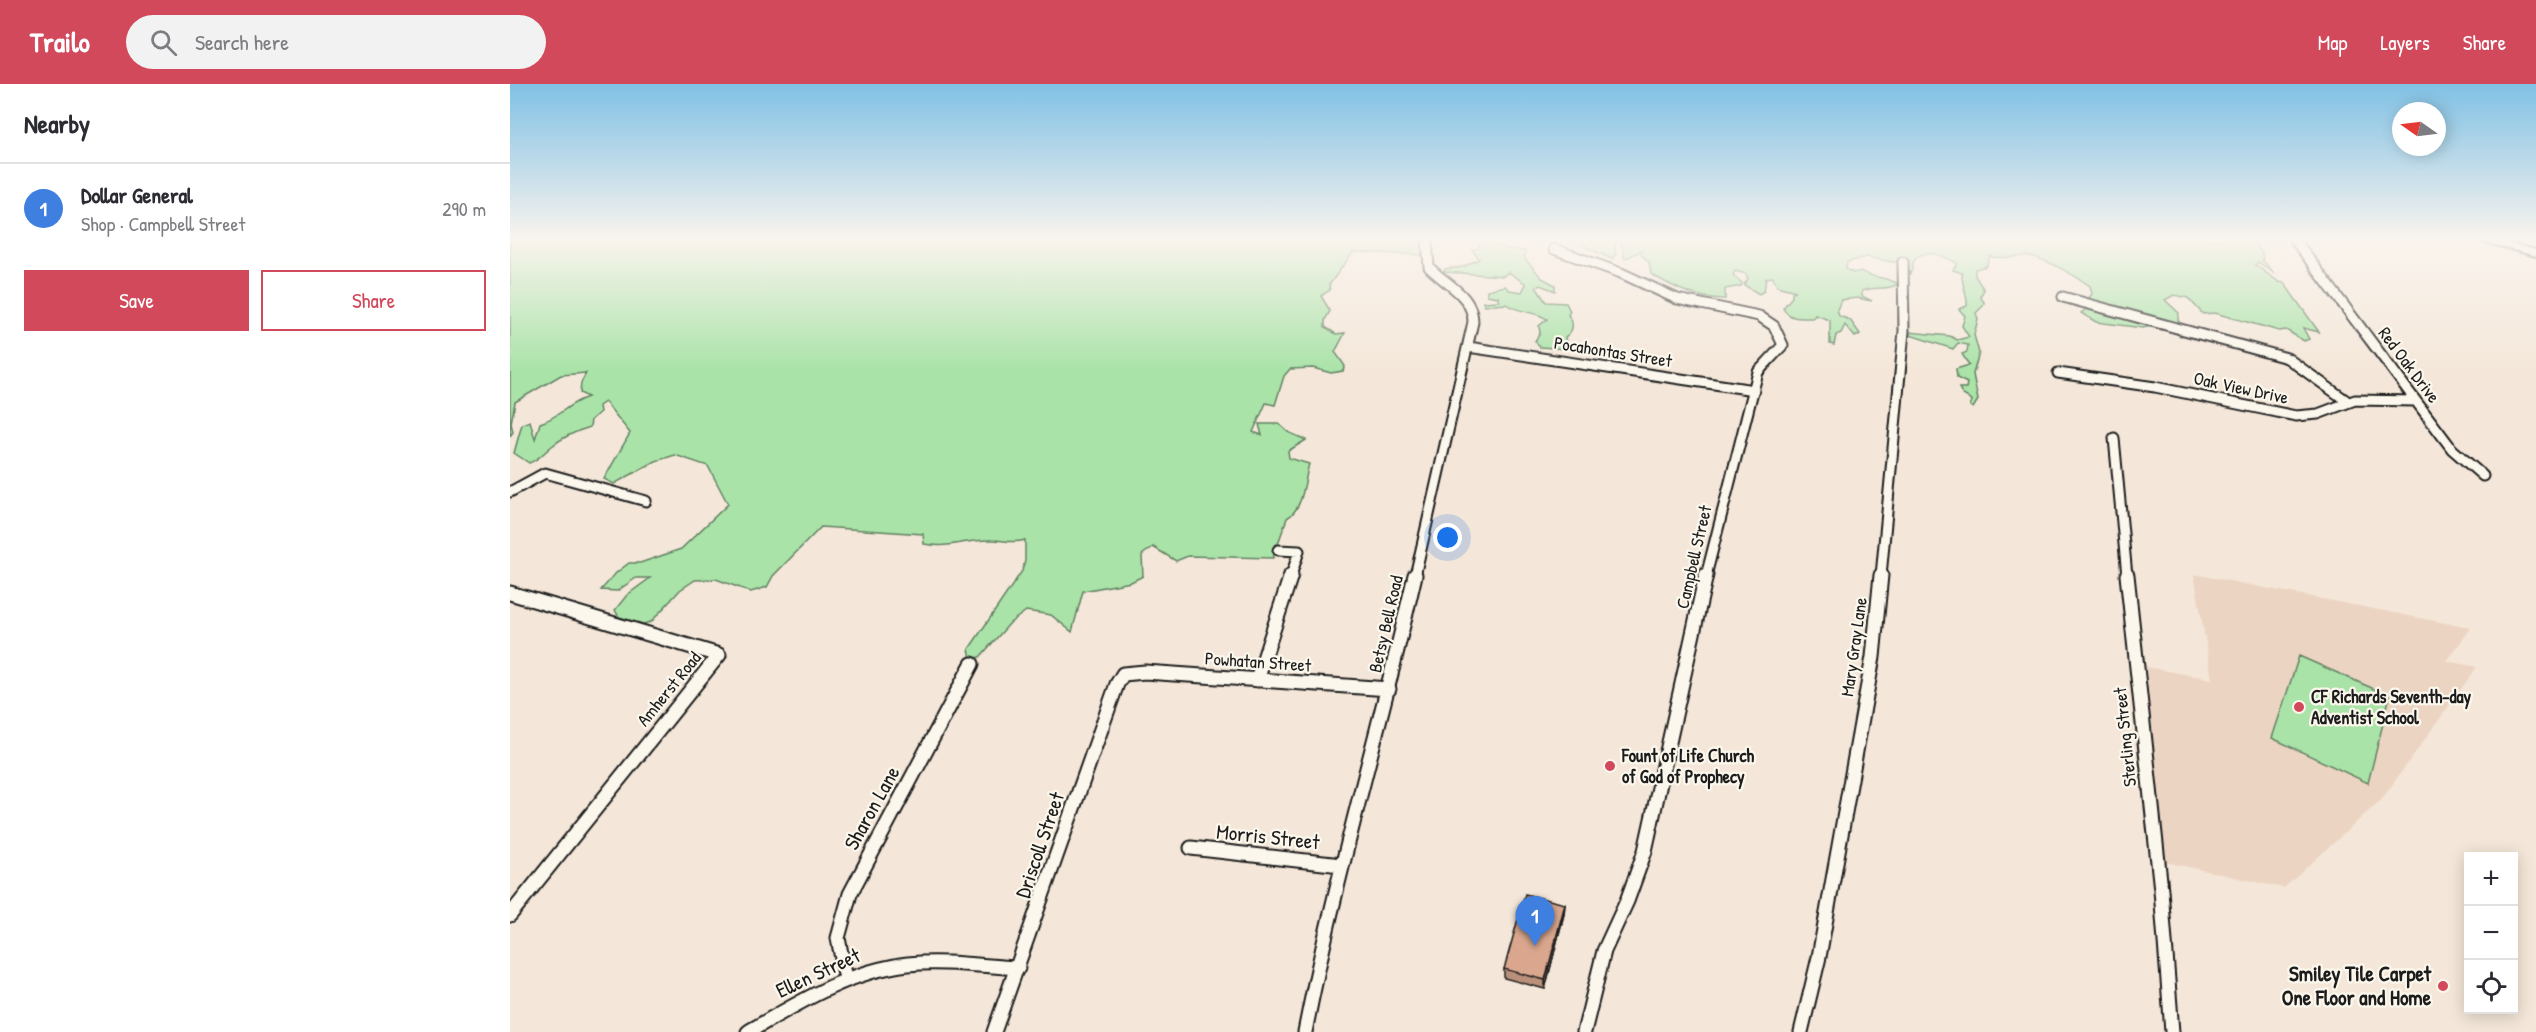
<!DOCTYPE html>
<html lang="en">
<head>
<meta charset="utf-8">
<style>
	body { margin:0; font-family:"Patrick Hand",sans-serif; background:#f2f2f3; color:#2b2b33 }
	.controls { position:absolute; right:18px; bottom:18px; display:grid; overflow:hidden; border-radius:0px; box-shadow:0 3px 15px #0003 }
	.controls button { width:54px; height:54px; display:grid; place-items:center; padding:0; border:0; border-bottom:2px solid #e1e1e2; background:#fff; color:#2b2b33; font:30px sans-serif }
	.compass { position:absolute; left:1882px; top:18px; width:54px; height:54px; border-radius:50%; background:#fff; box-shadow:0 3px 15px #0003; rotate:284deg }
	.you { position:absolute; left:938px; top:454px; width:21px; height:21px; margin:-15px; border:4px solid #fff; border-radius:50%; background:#1a73e8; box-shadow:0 0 0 9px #1a73e833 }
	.badge { display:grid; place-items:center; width:39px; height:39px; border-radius:50%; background:#d1495b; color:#fff; font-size:20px; font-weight:700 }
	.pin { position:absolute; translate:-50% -50px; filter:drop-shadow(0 2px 3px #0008) }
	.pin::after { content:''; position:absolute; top:32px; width:21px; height:18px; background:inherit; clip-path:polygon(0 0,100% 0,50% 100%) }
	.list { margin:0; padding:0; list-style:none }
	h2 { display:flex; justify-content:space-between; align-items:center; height:78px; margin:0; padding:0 24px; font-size:26px }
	h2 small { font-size:20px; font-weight:400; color:#7c7c81 }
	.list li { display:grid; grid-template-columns:39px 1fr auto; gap:18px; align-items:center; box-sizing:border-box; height:90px; padding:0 24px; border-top:2px solid #e1e1e2 }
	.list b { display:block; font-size:22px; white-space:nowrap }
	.list p { margin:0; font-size:20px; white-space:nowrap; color:#7c7c81 }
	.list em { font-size:20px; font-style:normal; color:#7c7c81 }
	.actions { display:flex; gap:12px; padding:18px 24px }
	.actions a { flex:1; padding:14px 0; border:2px solid #d1495b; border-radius:0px; text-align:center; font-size:21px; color:#d1495b }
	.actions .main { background:#d1495b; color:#fff }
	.icon { flex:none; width:33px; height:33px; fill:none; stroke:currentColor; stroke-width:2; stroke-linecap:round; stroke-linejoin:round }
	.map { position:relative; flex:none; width:2026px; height:948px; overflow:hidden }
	header { display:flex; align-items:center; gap:36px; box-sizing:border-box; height:84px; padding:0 30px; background:#d1495b; color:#fff }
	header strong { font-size:28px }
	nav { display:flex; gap:33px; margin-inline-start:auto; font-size:21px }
	.search { width:420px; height:54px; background:#f2f2f3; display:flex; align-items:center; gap:15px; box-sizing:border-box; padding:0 21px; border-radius:33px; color:#7c7c81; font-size:22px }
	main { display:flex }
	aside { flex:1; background:#fff }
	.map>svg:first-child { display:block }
	.built { fill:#ecd4c2 }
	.green { fill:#a9e3a8; stroke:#628062; stroke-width:1.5 }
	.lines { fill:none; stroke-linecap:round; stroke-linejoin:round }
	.minor-far1-casing { stroke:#1c1c1c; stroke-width:13 }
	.minor-casing { stroke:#1c1c1c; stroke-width:17 }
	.tertiary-casing { stroke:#1c1c1c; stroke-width:4 }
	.minor-far1 { stroke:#fbf7ec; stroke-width:9 }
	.minor { stroke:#fbf7ec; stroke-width:13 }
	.tertiary { fill:#fbf7ec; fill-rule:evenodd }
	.wall { fill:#bb907a; stroke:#1c1c1c; stroke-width:1.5 }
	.shaded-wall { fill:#997563; stroke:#1c1c1c; stroke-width:1.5 }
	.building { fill:#daa78e; stroke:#1c1c1c; stroke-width:1.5 }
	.poi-dot { fill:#d1495b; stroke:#fbf7ec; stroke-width:2 }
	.labels { text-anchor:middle; stroke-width:4.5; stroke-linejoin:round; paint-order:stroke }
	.street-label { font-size:18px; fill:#1c1c1c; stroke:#fbf7ec }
	.poi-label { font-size:18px; font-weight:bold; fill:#1c1c1c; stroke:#fbf7ec; text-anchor:start }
	.near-street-label { font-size:21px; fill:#1c1c1c; stroke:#fbf7ec }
	.near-poi-label { font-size:21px; font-weight:bold; fill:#1c1c1c; stroke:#fbf7ec; text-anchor:end }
</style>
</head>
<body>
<header>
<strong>Trailo</strong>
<div class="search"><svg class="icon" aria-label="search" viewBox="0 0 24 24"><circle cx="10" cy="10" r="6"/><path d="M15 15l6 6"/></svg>Search here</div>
<nav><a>Map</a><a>Layers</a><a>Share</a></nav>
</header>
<main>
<aside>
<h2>Nearby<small></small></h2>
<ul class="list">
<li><span class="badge" style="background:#3f7fe0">1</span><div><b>Dollar General</b><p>Shop · Campbell Street</p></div><em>290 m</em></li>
</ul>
<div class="actions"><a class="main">Save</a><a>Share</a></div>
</aside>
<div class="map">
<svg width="2026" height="948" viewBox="0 0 2026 948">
	<rect width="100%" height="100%" fill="#f4e7d9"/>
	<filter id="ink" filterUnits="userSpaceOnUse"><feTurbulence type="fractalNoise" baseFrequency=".0167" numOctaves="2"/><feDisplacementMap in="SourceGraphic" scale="12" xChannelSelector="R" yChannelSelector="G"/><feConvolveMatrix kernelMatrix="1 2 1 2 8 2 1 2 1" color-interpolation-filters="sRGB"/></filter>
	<g filter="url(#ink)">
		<path class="built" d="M 1684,490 L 1961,544 L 1937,577 L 1967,583 L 1872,715 L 1774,804 L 1655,778 L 1636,583 L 1702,595 Z"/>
		<path class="green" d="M 0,155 L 913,155 L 914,171 L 843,168 L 819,201 L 820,206 L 811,212 L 820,227 L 815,236 L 815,243 L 826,250 L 835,249 L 825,268 L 835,282 L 833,287 L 821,289 L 803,284 L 780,285 L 774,292 L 765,321 L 756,319 L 743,348 L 752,351 L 749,340 L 769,340 L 778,348 L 796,356 L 778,367 L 779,374 L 799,380 C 794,397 794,424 777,434 L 763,474 L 678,472 L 666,477 L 643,463 L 632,471 L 633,492 L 621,498 L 573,507 L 562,548 L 541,531 L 516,527 L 500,539 L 470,573 L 461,574 L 459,565 L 512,487 L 515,477 L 515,456 C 503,460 495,456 482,456 C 457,455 439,465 414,460 L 413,450 L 311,443 L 263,492 L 257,503 L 241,508 L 206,495 L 185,496 L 170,506 L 141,538 L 133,540 L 109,533 L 105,526 L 117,511 L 140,494 L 126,494 L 107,507 L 91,506 L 106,489 L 119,479 L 130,479 L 171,465 L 218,420 L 198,382 L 165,371 L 146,377 L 104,400 L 94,395 L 120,349 L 95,318 L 89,322 L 90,328 L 81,336 L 80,343 C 67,347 53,353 42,362 C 33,369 30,375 19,379 L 4,369 L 12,340 L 20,337 L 25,355 L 30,339 C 50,333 58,319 78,313 L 70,309 L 71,299 L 76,289 L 51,291 L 5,318 L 1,339 L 3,348 L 0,352 Z
			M 974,155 L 990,155 L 989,161 L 994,164 L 1015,167 L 1015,175 L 1032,194 L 1045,201 L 1045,207 L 1030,201 L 1026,203 L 1036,218 L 1056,219 L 1060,227 L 1058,231 C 1065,239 1063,248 1055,253 L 1058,265 L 1030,263 L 1025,257 L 1030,249 L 1029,242 L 1037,235 C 1025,227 1009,229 996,220 L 974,222 L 973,218 L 989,217 L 988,213 L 977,211 L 977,206 L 995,202 L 999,206 L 1012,208 L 1016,200 L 998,188 L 994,192 L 934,188 L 935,185 L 953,183 L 969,175 L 962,166 L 970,164 L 968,159 Z
			M 1069,155 L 1740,155 L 1752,169 L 1753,177 L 1765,190 L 1748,178 L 1745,181 L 1769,198 L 1774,199 L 1809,248 L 1793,244 L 1799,255 L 1794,257 L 1776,246 L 1769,247 L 1705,229 L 1693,230 L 1678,214 L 1664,211 L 1655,216 L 1669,229 L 1668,236 L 1676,248 L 1671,252 C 1660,246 1645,239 1633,244 L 1586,238 L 1571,229 L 1579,223 L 1577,216 L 1582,210 L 1580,202 C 1568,193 1531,172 1517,172 C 1504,172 1492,176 1480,172 L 1476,182 L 1465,185 L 1465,192 L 1474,206 L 1470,212 L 1475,220 L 1466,229 L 1468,235 L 1464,251 L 1469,269 L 1463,290 L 1468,316 L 1463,324 L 1460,322 L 1462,316 L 1453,311 L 1449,304 L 1456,304 L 1457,299 L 1447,294 L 1446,285 L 1459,281 L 1452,270 L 1457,268 L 1458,261 L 1448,259 L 1443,265 L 1400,251 L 1399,248 L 1440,252 L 1447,256 L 1459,253 L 1452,242 L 1455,232 L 1449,225 L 1457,222 C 1458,210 1451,201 1452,189 L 1443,186 L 1447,179 C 1436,173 1412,162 1404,177 C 1401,182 1404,185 1400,190 L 1396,189 L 1393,177 L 1382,178 L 1357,173 L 1337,178 L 1336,185 L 1343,189 L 1351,187 C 1362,195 1375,192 1388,200 C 1377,207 1364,202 1352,207 L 1352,212 L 1362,217 L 1347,214 L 1331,216 L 1327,226 L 1329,232 L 1340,236 L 1350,250 L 1345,253 L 1335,241 L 1331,249 L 1326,251 L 1324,261 L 1320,260 L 1320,236 L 1305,231 L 1303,234 C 1290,234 1280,236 1273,224 L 1282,213 L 1282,208 L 1286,207 L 1267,202 L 1263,193 L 1256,194 L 1254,207 L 1249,210 L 1234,201 L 1238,195 L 1236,190 L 1225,187 L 1223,191 L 1232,199 L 1231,202 L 1215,205 L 1215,215 C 1187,215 1164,204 1141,190 L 1139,178 L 1131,170 L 1132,166 L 1115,175 L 1111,157 L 1108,156 L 1105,163 L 1106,170 L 1102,175 L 1077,164 Z
			M 1789,572 L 1880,612 L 1858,699 L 1762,654 Z"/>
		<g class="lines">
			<defs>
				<path id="minor-far1" d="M 1784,155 L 1942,365 L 1973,392
					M 1044,165 L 1111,189 L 1167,215 L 1249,232 L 1264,242 L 1273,261 L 1248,288 L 1196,492
					M 1553,213 L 1777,274 L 1837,317
					M 958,263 L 1244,306
					M 1548,289 L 1645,303 L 1786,332 L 1808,330 L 1845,316 L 1906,317
					M 1604,354 L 1617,492
					M 0,408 L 35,389 L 136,417
					M 768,466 L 789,467 L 781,492
					M 905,492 L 963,238 C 963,211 936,201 919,183 L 917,155
					M 1371,492 L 1394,247 L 1393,178"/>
				<path id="minor" d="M 1617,491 L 1651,806 L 1662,948
					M 0,509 L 209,571 L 0,831
					M 747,596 L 781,491
					M 681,764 L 831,781
					M 336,895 L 328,854 L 340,810 L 462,580
					M 238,948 C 288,919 339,887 398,880 C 434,876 471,882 508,884
					M 484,948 L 607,600 L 613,590 L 635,588 L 879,605
					M 795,948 C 825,794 870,644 905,491
					M 1074,948 L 1094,867 L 1117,817 L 1135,767 L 1196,491
					M 1291,948 L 1309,873 L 1363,573 L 1371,491"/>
				<path id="tertiary" d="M 1962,155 L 1982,155 L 2026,166 L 2026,172 Z"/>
			</defs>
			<use href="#minor-far1" class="minor-far1-casing"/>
			<use href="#minor" class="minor-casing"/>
			<use href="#tertiary" class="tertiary-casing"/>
			<use href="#minor-far1" class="minor-far1"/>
			<use href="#minor" class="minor"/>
			<use href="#tertiary" class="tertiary"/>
		</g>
		<path class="wall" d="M 1055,820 L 1054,830 L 1035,905 L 994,894 L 994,885 Z"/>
		<path class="shaded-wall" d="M 1055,820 L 1054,830 L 1035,905 L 1035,896 Z"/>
		<path class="building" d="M 1015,810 L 1055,820 L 1035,896 L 994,885 Z"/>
	</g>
	<linearGradient id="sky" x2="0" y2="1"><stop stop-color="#80c1e5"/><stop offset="0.54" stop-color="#faf4ee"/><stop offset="1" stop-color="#faf4ee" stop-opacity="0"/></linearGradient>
	<rect width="2026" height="288" fill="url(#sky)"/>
	<g class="poi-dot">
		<circle cx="1789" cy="623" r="6"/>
		<circle cx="1100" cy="682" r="6"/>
		<circle cx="1933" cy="902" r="6"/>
	</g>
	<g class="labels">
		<g class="street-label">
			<text transform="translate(1103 268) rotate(9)" y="6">Pocahontas Street</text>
			<text transform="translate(1899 281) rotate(53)" y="6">Red Oak Drive</text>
			<text transform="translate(1731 304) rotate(12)" y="6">Oak View Drive</text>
			<text transform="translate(1184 473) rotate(-77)" y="6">Campbell Street</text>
			<text transform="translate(876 540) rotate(-77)" y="6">Betsy Bell Road</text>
			<text transform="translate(1344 563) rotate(-82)" y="6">Mary Gray Lane</text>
			<text transform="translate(748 578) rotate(4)" y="6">Powhatan Street</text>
			<text transform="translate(159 605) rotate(-51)" y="6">Amherst Road</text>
			<text transform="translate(1615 653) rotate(-96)" y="6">Sterling Street</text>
		</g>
		<g class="poi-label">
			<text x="1801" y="619">CF Richards Seventh-day<tspan x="1801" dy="21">Adventist School</tspan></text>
			<text x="1112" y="678">Fount of Life Church<tspan x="1112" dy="21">of God of Prophecy</tspan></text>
		</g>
		<g class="near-street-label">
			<text transform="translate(362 724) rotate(-61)" y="7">Sharon Lane</text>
			<text transform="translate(758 753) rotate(6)" y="7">Morris Street</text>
			<text transform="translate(530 761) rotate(-71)" y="7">Driscoll Street</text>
			<text transform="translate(308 889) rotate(-25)" y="7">Ellen Street</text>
		</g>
		<g class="near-poi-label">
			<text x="1921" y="897">Smiley Tile Carpet<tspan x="1921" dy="24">One Floor and Home</tspan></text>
		</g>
	</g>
</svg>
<div class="controls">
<button>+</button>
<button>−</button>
<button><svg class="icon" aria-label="locate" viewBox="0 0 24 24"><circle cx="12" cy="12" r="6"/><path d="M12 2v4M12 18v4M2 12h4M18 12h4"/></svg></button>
</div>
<svg class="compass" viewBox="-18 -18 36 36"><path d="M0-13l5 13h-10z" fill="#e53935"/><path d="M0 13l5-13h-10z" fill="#7c7c81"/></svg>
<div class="you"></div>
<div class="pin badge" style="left:1025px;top:862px;background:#3f7fe0">1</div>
</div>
</main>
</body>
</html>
